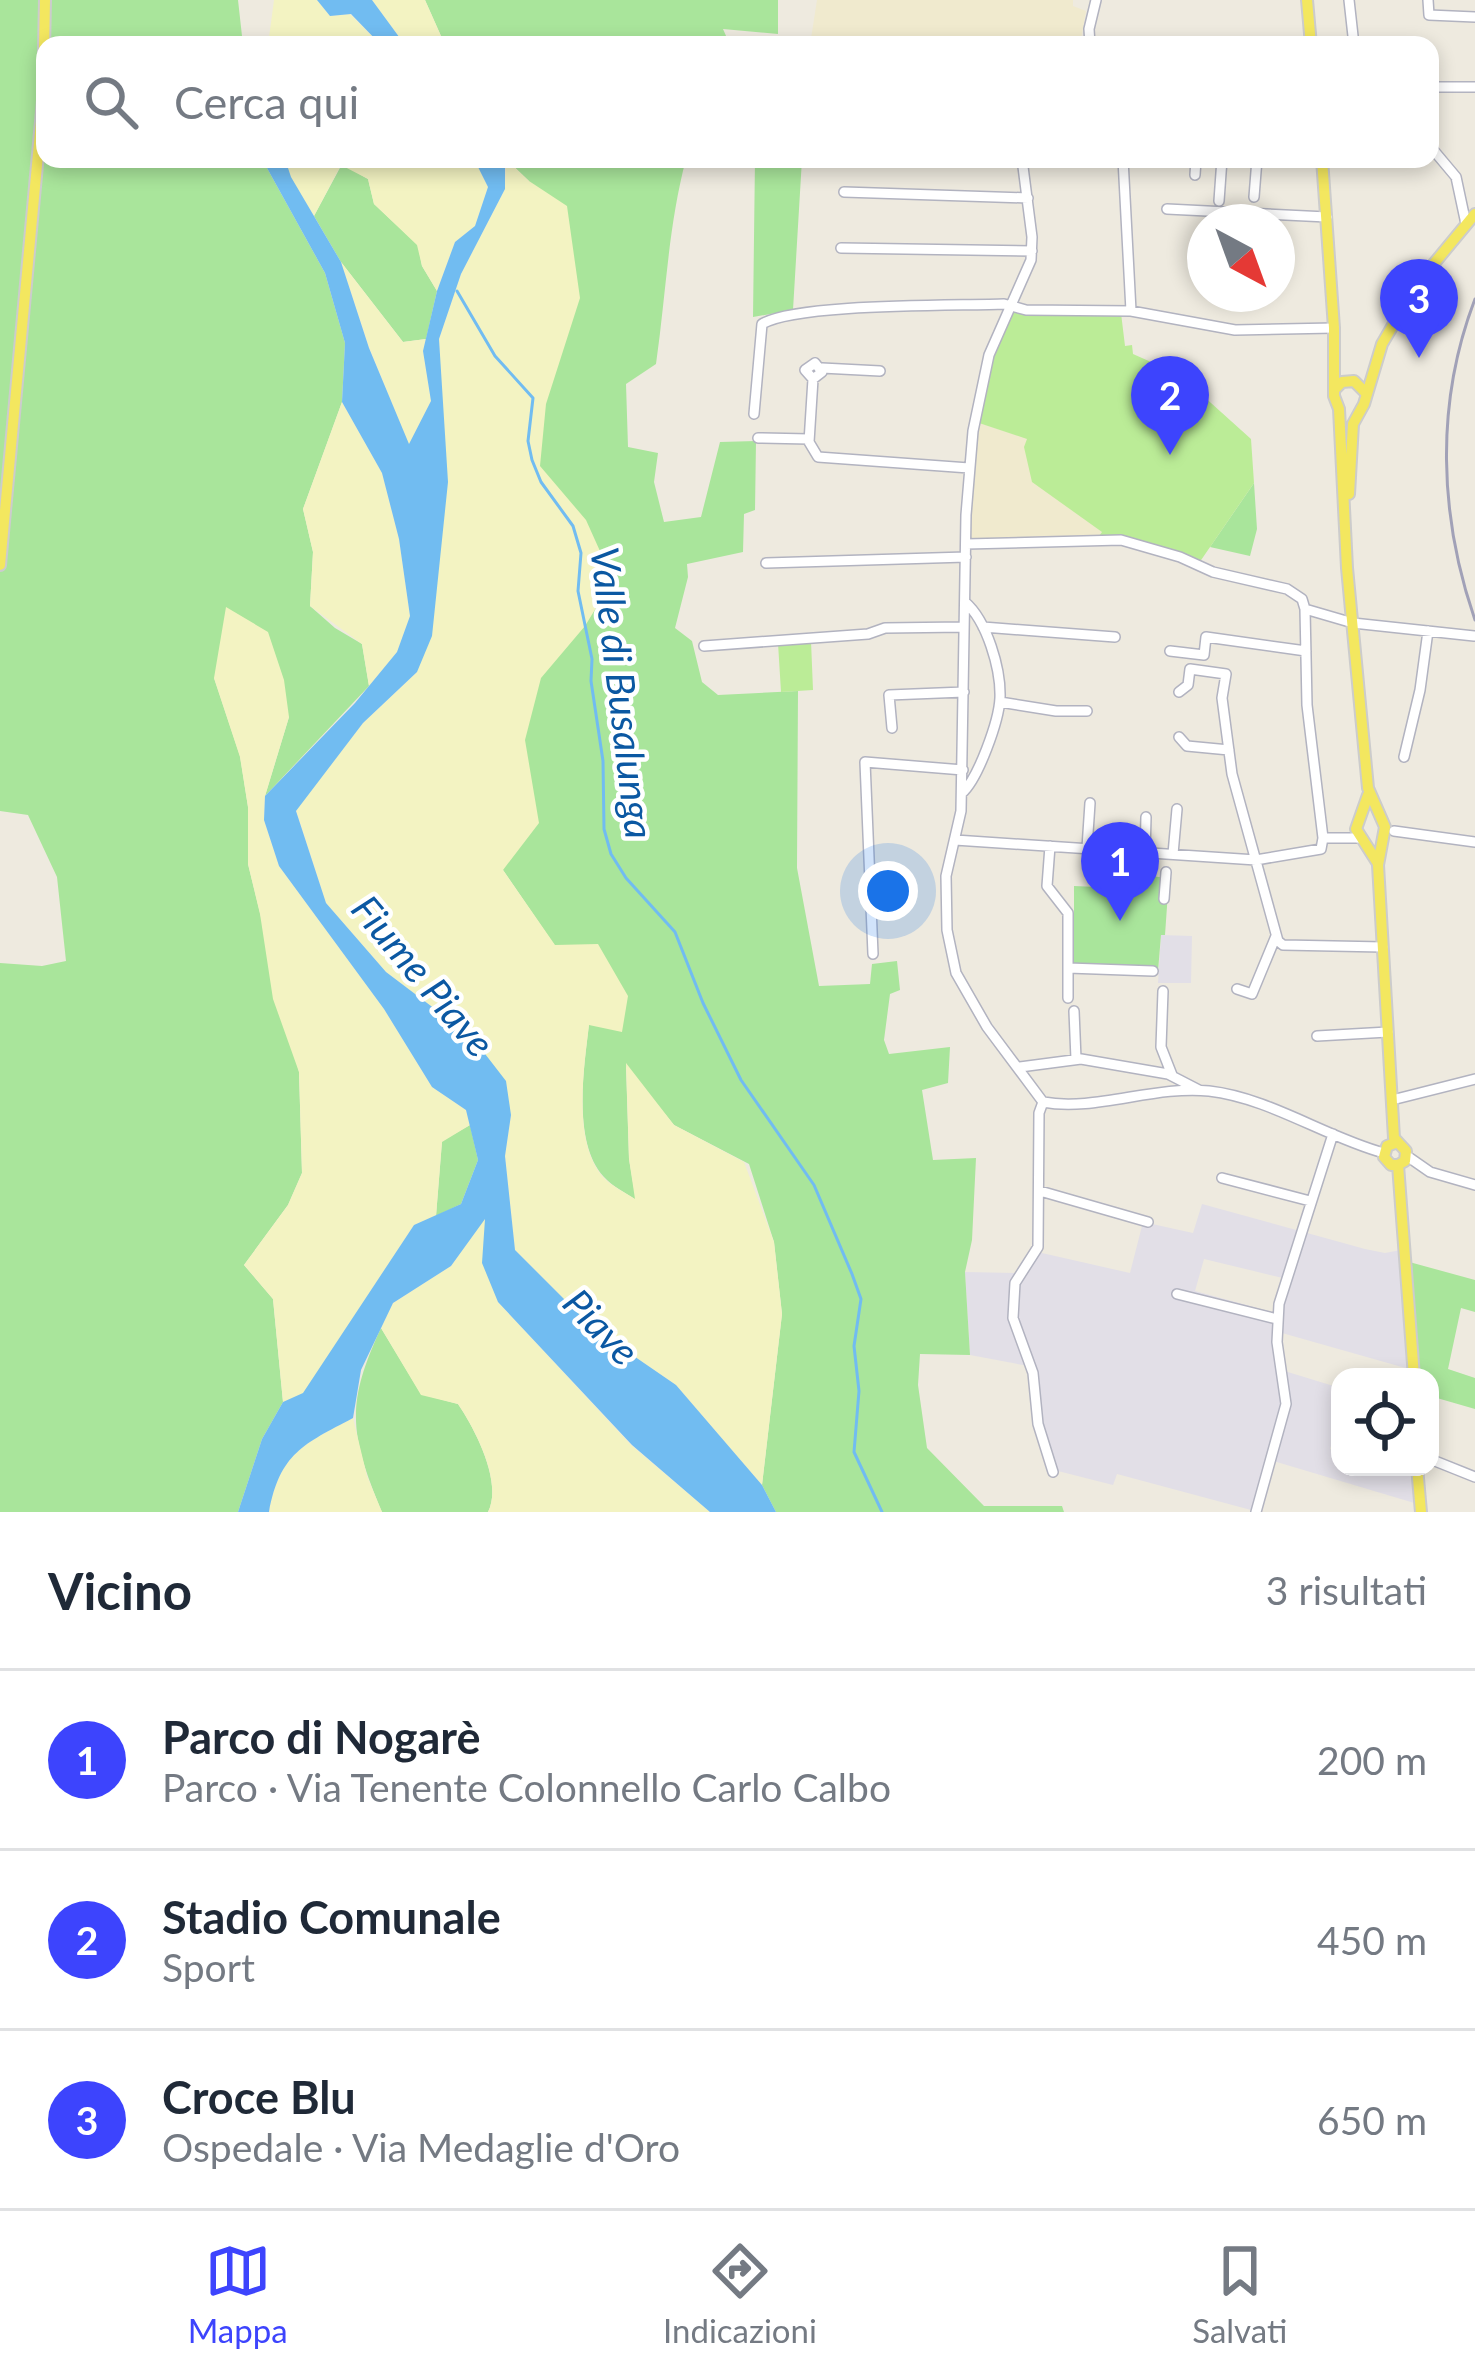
<!DOCTYPE html>
<html lang="it">
<head>
<meta charset="utf-8">
<style>
	body { margin:0; font-family:Lato,sans-serif; background:#f6f6f7; color:#1f2937 }
	.controls { position:absolute; right:36px; bottom:36px; display:grid; overflow:hidden; border-radius:24px; box-shadow:0 6px 18px #0003 }
	.controls button { width:108px; height:108px; display:grid; place-items:center; padding:0; border:0; border-bottom:3px solid #e0e1e3; background:#fff; color:#1f2937; font:60px sans-serif }
	.compass { position:absolute; left:1187px; top:204px; width:108px; height:108px; border-radius:50%; background:#fff; box-shadow:0 6px 18px #0003; rotate:139deg }
	.you { position:absolute; left:888px; top:891px; width:42px; height:42px; margin:-30px; border:9px solid #fff; border-radius:50%; background:#1a73e8; box-shadow:0 0 0 18px #1a73e833 }
	.badge { display:grid; place-items:center; width:78px; height:78px; border-radius:50%; background:#3d44fd; color:#fff; font-size:39px; font-weight:700 }
	.pin { position:absolute; translate:-50% -99px; filter:drop-shadow(0 3px 6px #0008) }
	.pin::after { content:''; position:absolute; top:63px; width:42px; height:36px; background:inherit; clip-path:polygon(0 0,100% 0,50% 100%) }
	.list { margin:0; padding:0; list-style:none }
	h2 { display:flex; justify-content:space-between; align-items:center; height:156px; margin:0; padding:0 48px; font-size:51px }
	h2 small { font-size:39px; font-weight:400; color:#747a83 }
	.list li { display:grid; grid-template-columns:78px 1fr auto; gap:36px; align-items:center; box-sizing:border-box; height:180px; padding:0 48px; border-top:3px solid #e0e1e3 }
	.list b { display:block; font-size:45px; white-space:nowrap }
	.list p { margin:0; font-size:39px; white-space:nowrap; color:#747a83 }
	.list em { font-size:39px; font-style:normal; color:#747a83 }
	.icon { flex:none; width:66px; height:66px; fill:none; stroke:currentColor; stroke-width:2; stroke-linecap:round; stroke-linejoin:round }
	.map { position:relative; flex:none; width:1475px; height:1512px; overflow:hidden }
	.search { position:absolute; background:#fff; box-shadow:0 6px 18px #0003; left:36px; right:36px; top:36px; height:132px; display:flex; align-items:center; gap:30px; box-sizing:border-box; padding:0 42px; border-radius:24px; color:#747a83; font-size:45px }
	.sheet { height:696px; background:#fff }
	nav { display:flex; justify-content:space-around; align-items:center; box-sizing:border-box; height:168px; border-top:3px solid #e0e1e3; background:#fff; font-size:33px; color:#747a83 }
	nav a { display:grid; justify-items:center; gap:6px }
	nav .on { color:#3d44fd }
	.map>svg:first-child { display:block }
	.industrial { fill:#e2dfe7; fill-rule:evenodd }
	.education { fill:#f0eace }
	.green { fill:#a9e59b }
	.sand { fill:#f3f3c2 }
	.pitch { fill:#bbec97 }
	.water { fill:#71bcf1 }
	.lines { fill:none; stroke-linecap:round; stroke-linejoin:round }
	.stream { stroke:#71bcf1; stroke-width:3 }
	.minor-casing { stroke:#b2b3c0; stroke-width:12 }
	.major-casing { stroke:#ccc; stroke-width:14 }
	.minor { stroke:#fff; stroke-width:9 }
	.major { stroke:#f3e75f; stroke-width:10 }
	.rail { stroke:#a1a1b7; stroke-width:3 }
	.labels { text-anchor:middle; stroke-width:9; stroke-linejoin:round; paint-order:stroke }
	.water-label { font-size:39px; font-style:italic; fill:#0b58a2; stroke:#fff }
</style>
</head>
<body>
<div class="map">
<svg width="1475" height="1512" viewBox="0 0 1475 1512">
	<rect width="100%" height="100%" fill="#eeeadf"/>
	<path class="industrial" d="M 1161,935 L 1192,936 L 1191,983 L 1158,983 Z
		M 1202,1204 L 1365,1249 L 1385,1253 L 1401,1250 L 1409,1369 L 1275,1331 L 1278,1369 L 1340,1388 L 1340,1414 L 1330,1449 L 1340,1452 L 1340,1467 L 1389,1467 L 1417,1476 L 1421,1505 L 1267,1459 L 1251,1510 L 1117,1474 L 1113,1485 L 1050,1469 L 1028,1366 L 970,1355 L 965,1272 L 1016,1273 L 1033,1251 L 1130,1273 L 1143,1222 L 1193,1233 ZM 1204,1259 L 1287,1279 L 1276,1313 L 1195,1291 Z"/>
	<path class="education" d="M 817,0 L 1073,0 L 1073,6 L 1086,11 L 1080,45 L 810,45 Z
		M 973,421 L 1035,441 L 1038,485 L 1102,532 L 1096,540 L 963,545 Z"/>
	<path class="green" d="M 0,0 L 238,0 L 243,45 L 45,45 L 45,159 L 262,159 L 325,273 L 345,343 L 342,402 L 303,509 L 313,552 L 310,606 L 335,628 L 362,644 L 369,686 L 265,796 L 289,717 L 214,678 L 240,756 L 248,807 L 248,864 L 299,1072 L 302,1173 L 288,1205 L 244,1265 L 273,1299 L 283,1402 L 262,1439 L 238,1512 L 0,1512 L 0,963 L 42,966 L 66,961 L 57,877 L 28,815 L 0,811 Z
		M 425,0 L 778,0 L 778,34 L 723,29 L 730,45 L 445,45 Z
		M 506,159 L 686,159 C 668,227 666,295 656,364 L 626,384 L 628,447 L 658,453 L 654,482 L 664,522 L 701,517 L 720,442 L 756,441 L 755,510 L 744,514 L 743,552 L 687,564 L 688,577 L 675,628 L 692,641 L 702,682 L 718,695 L 798,691 L 797,868 L 819,986 L 870,984 L 872,964 L 897,961 L 900,990 L 890,994 L 884,1040 L 889,1054 L 950,1047 L 948,1083 L 922,1090 L 933,1160 L 976,1158 L 972,1240 L 965,1272 L 970,1355 L 920,1354 L 918,1385 L 927,1448 L 984,1506 L 1062,1506 L 1064,1512 L 776,1512 L 762,1485 L 782,1314 L 774,1242 L 749,1164 L 674,1125 L 626,1066 L 629,1159 L 636,1200 C 626,1193 612,1186 604,1177 C 572,1143 584,1067 589,1024 L 622,1031 L 555,946 L 503,870 L 529,181 Z
		M 755,159 L 802,159 L 793,310 L 753,317 Z
		M 342,164 L 368,179 L 374,204 L 418,245 L 422,266 L 437,291 L 426,339 L 403,342 L 341,262 L 314,216 Z
		M 1254,483 L 1257,529 L 1250,556 L 1210,547 Z
		M 1120,873 L 1169,878 L 1165,935 L 1161,935 L 1158,971 L 1074,969 L 1074,886 L 1119,888 Z
		M 470,1125 L 478,1160 L 461,1204 L 436,1216 L 442,1141 Z
		M 1402,1260 L 1475,1280 L 1475,1312 L 1461,1308 L 1448,1369 L 1475,1378 L 1475,1409 L 1430,1396 L 1430,1377 L 1410,1377 Z
		M 381,1328 L 421,1394 L 458,1404 C 475,1429 503,1483 488,1512 L 382,1512 C 350,1435 345,1405 381,1328 Z"/>
	<path class="sand" d="M 274,0 L 317,0 L 330,16 L 350,14 L 381,45 L 268,45 Z
		M 372,0 L 425,0 L 445,45 L 405,45 Z
		M 285,159 L 474,159 L 488,187 L 475,226 L 455,242 L 437,291 L 422,266 L 417,245 L 374,204 L 368,179 L 341,165 L 314,216 L 290,177 Z
		M 506,159 L 529,181 L 567,206 L 580,298 L 546,404 L 540,466 L 586,520 L 613,580 L 585,626 L 541,678 L 525,740 L 539,823 L 503,870 L 555,945 L 598,944 L 628,996 L 622,1032 L 589,1025 C 584,1068 572,1142 603,1177 C 611,1186 626,1193 635,1199 L 629,1159 L 626,1063 L 674,1125 L 744,1162 L 774,1242 L 782,1314 L 762,1485 L 676,1385 L 593,1328 L 515,1250 L 505,1156 L 511,1115 L 472,1037 L 386,972 L 326,903 L 296,810 L 363,723 L 417,672 L 441,403 L 439,339 L 461,274 L 505,189 Z
		M 341,262 L 403,342 L 426,339 L 423,351 L 431,401 L 409,445 L 369,347 Z
		M 342,402 L 382,473 L 399,539 L 410,616 L 397,652 L 369,686 L 362,644 L 310,606 L 313,552 L 303,509 Z
		M 226,607 L 268,632 L 284,680 L 289,717 L 265,796 L 264,820 L 279,866 L 384,1009 L 432,1087 L 466,1110 L 470,1125 L 442,1142 L 436,1216 L 414,1225 L 303,1394 L 283,1402 L 273,1299 L 244,1265 L 288,1205 L 302,1173 L 299,1072 L 273,999 L 260,914 L 248,864 L 248,807 L 240,757 L 214,678 Z
		M 486,1217 L 498,1302 L 631,1445 L 710,1512 L 488,1512 C 503,1482 475,1429 458,1404 L 421,1395 L 381,1328 L 393,1303 L 451,1266 Z
		M 353,1418 L 367,1476 L 382,1512 L 269,1512 C 280,1453 304,1444 353,1418 Z"/>
	<path class="pitch" d="M 1014,308 L 1121,313 L 1125,346 L 1132,345 L 1133,354 L 1169,370 L 1170,379 L 1197,399 L 1201,394 L 1251,439 L 1254,483 L 1197,566 L 1130,544 L 1096,540 L 1102,532 L 1032,482 L 1024,447 L 1027,439 L 973,421 L 984,377 Z
		M 811,641 L 813,690 L 781,692 L 778,643 Z"/>
	<path class="water" d="M 317,0 L 372,0 L 405,45 L 381,45 L 351,14 L 330,16 Z
		M 262,159 L 285,159 L 291,177 L 341,262 L 369,348 L 409,444 L 431,401 L 423,351 L 437,291 L 455,242 L 475,226 L 488,187 L 474,159 L 505,159 L 505,189 L 461,274 L 439,339 L 448,482 L 432,636 L 417,672 L 363,723 L 296,811 L 326,903 L 386,972 L 472,1037 L 506,1081 L 511,1115 L 505,1156 L 515,1250 L 593,1328 L 676,1385 L 762,1485 L 776,1512 L 710,1512 L 632,1445 L 498,1302 L 482,1263 L 485,1219 L 451,1266 L 393,1303 L 361,1370 L 353,1418 C 304,1444 280,1453 269,1512 L 238,1512 L 262,1439 L 283,1402 L 303,1393 L 414,1225 L 461,1204 L 478,1160 L 466,1110 L 432,1087 L 384,1009 L 279,866 L 264,820 L 265,796 L 355,703 L 397,652 L 410,616 L 399,539 L 382,473 L 342,402 L 345,343 L 325,273 Z"/>
	<g class="lines">
		<path class="stream" d="M 457,291 L 495,356 L 533,398 L 528,441 L 532,460 L 541,482 L 573,526 L 581,553 L 578,591 L 592,659 L 591,681 L 603,761 L 604,829 L 611,854 L 626,878 L 675,932 L 703,1003 L 741,1080 L 814,1185 L 852,1274 L 861,1299 L 854,1346 L 859,1391 L 854,1452 L 882,1512"/>
		<defs>
			<path id="minor" d="M 1349,0 L 1354,45
				M 1428,0 L 1429,15 L 1475,17
				M 1090,45 L 1089,29 L 1096,0
				M 1430,87 L 1475,87
				M 1430,146 L 1456,177 L 1466,224
				M 1022,159 L 1032,237 L 1031,260 L 989,355 L 973,431 L 966,515 L 961,811 L 946,876 L 947,930 L 956,973 L 987,1027 L 1043,1102 C 1094,1112 1155,1085 1209,1091 C 1270,1098 1325,1137 1384,1153
				M 1123,159 L 1131,311
				M 1195,175 L 1196,159
				M 844,192 L 1028,198
				M 1254,197 L 1257,159
				M 1219,201 L 1222,159
				M 1167,209 L 1327,217
				M 841,248 L 1032,251
				M 822,368 L 880,371
				M 813,379 L 805,370 L 815,363 L 822,372 L 813,379 L 809,442 L 818,457 L 969,468
				M 754,414 L 762,324 C 797,303 956,306 1004,304 L 1026,310 L 1131,311 L 1235,330 L 1334,328
				M 758,438 L 809,439
				M 966,544 L 1121,540 L 1180,557 L 1213,572 L 1287,589 L 1302,599 L 1305,609 L 1353,623 L 1474,636
				M 766,563 L 966,557
				M 1305,609 L 1307,705 L 1323,838
				M 983,627 L 1115,637
				M 704,646 L 868,634 L 885,628 L 964,627
				M 1170,651 L 1204,655 L 1206,637 L 1306,651
				M 1179,692 L 1188,685 L 1190,669 L 1226,674 L 1222,698 L 1232,774 L 1278,941 L 1283,945 L 1383,947
				M 1000,702 L 1056,711 L 1087,711
				M 892,728 L 889,695 L 964,692
				M 1179,737 L 1187,746 L 1229,750
				M 1404,757 L 1420,690 L 1428,631
				M 962,793 C 978,779 999,721 1000,698 C 1001,669 987,621 965,602
				M 1394,831 L 1475,842
				M 955,840 L 1256,860 L 1321,849 L 1323,838 L 1359,838
				M 1050,846 L 1047,886 L 1068,913 L 1068,968 L 1153,971
				M 1087,848 L 1090,803
				M 1145,853 L 1146,817
				M 1173,854 L 1177,809
				M 1164,899 L 1166,872
				M 873,954 L 865,762 L 963,770
				M 1237,989 L 1252,994 L 1276,936
				M 1163,991 L 1161,1047 L 1172,1075
				M 1068,998 L 1068,968
				M 1074,1011 L 1076,1059
				M 1317,1036 L 1388,1032
				M 1020,1067 L 1081,1059 L 1168,1074 L 1199,1090
				M 1392,1100 L 1475,1079
				M 1043,1102 L 1039,1113 L 1038,1247 L 1015,1283 L 1013,1318 L 1033,1373 L 1038,1424 L 1053,1472
				M 1407,1156 L 1430,1172 L 1475,1185
				M 1222,1178 L 1310,1201
				M 1040,1191 L 1148,1222
				M 1177,1294 L 1277,1319
				M 1430,1459 L 1475,1477
				M 1256,1512 L 1286,1404 L 1277,1342 L 1279,1304 L 1333,1134"/>
			<path id="major" d="M 1307,0 L 1311,45
				M 1322,159 L 1334,328 L 1334,396 L 1339,409 L 1347,568 L 1368,788 L 1385,827 L 1378,865 L 1394,1138 L 1406,1151 L 1405,1161 L 1398,1165 L 1414,1377
				M 1336,388 L 1342,382 L 1354,381 L 1366,393
				M 1349,494 L 1353,424 L 1364,404 L 1382,344 L 1417,284 L 1475,214
				M 0,565 L 43,100 L 45,0
				M 1368,795 L 1356,829 L 1377,862
				M 1395,1143 L 1387,1146 L 1384,1157 L 1391,1165 L 1398,1165
				M 1417,1467 L 1421,1512"/>
		</defs>
		<use href="#minor" class="minor-casing"/>
		<use href="#major" class="major-casing"/>
		<use href="#minor" class="minor"/>
		<use href="#major" class="major"/>
		<path class="rail" d="M 1475,299 C 1435,403 1439,516 1475,620"/>
	</g>
	<g class="labels">
		<g class="water-label">
			<text transform="translate(622 693) rotate(83)" y="14">Valle di Busalunga</text>
			<text transform="translate(423 976) rotate(50)" y="14">Fiume Piave</text>
			<text transform="translate(601 1327) rotate(46)" y="14">Piave</text>
		</g>
	</g>
</svg>
<div class="controls">
<button><svg class="icon" aria-label="locate" viewBox="0 0 24 24"><circle cx="12" cy="12" r="6"/><path d="M12 2v4M12 18v4M2 12h4M18 12h4"/></svg></button>
</div>
<svg class="compass" viewBox="-18 -18 36 36"><path d="M0-13l5 13h-10z" fill="#e53935"/><path d="M0 13l5-13h-10z" fill="#747a83"/></svg>
<div class="you"></div>
<div class="pin badge" style="left:1120px;top:921px">1</div>
<div class="pin badge" style="left:1170px;top:455px">2</div>
<div class="pin badge" style="left:1419px;top:358px">3</div>
<div class="search"><svg class="icon" aria-label="search" viewBox="0 0 24 24"><circle cx="10" cy="10" r="6"/><path d="M15 15l6 6"/></svg>Cerca qui</div>
</div>
<section class="sheet">
<h2>Vicino<small>3 risultati</small></h2>
<ul class="list">
<li><span class="badge">1</span><div><b>Parco di Nogarè</b><p>Parco · Via Tenente Colonnello Carlo Calbo</p></div><em>200 m</em></li>
<li><span class="badge">2</span><div><b>Stadio Comunale</b><p>Sport</p></div><em>450 m</em></li>
<li><span class="badge">3</span><div><b>Croce Blu</b><p>Ospedale · Via Medaglie d'Oro</p></div><em>650 m</em></li>
</ul>
</section>
<nav>
<a class="on"><svg class="icon" aria-label="map" viewBox="0 0 24 24"><path d="M3 6l6-2 6 2 6-2v14l-6 2-6-2-6 2zM9 4v14M15 6v14"/></svg>Mappa</a>
<a><svg class="icon" aria-label="directions" viewBox="0 0 24 24"><path d="M12 3l9 9-9 9-9-9zM9 14v-3h6M13 9l2 2-2 2"/></svg>Indicazioni</a>
<a><svg class="icon" aria-label="saved" viewBox="0 0 24 24"><path d="M7 4h10v16l-5-4-5 4z"/></svg>Salvati</a>
</nav>
</body>
</html>
